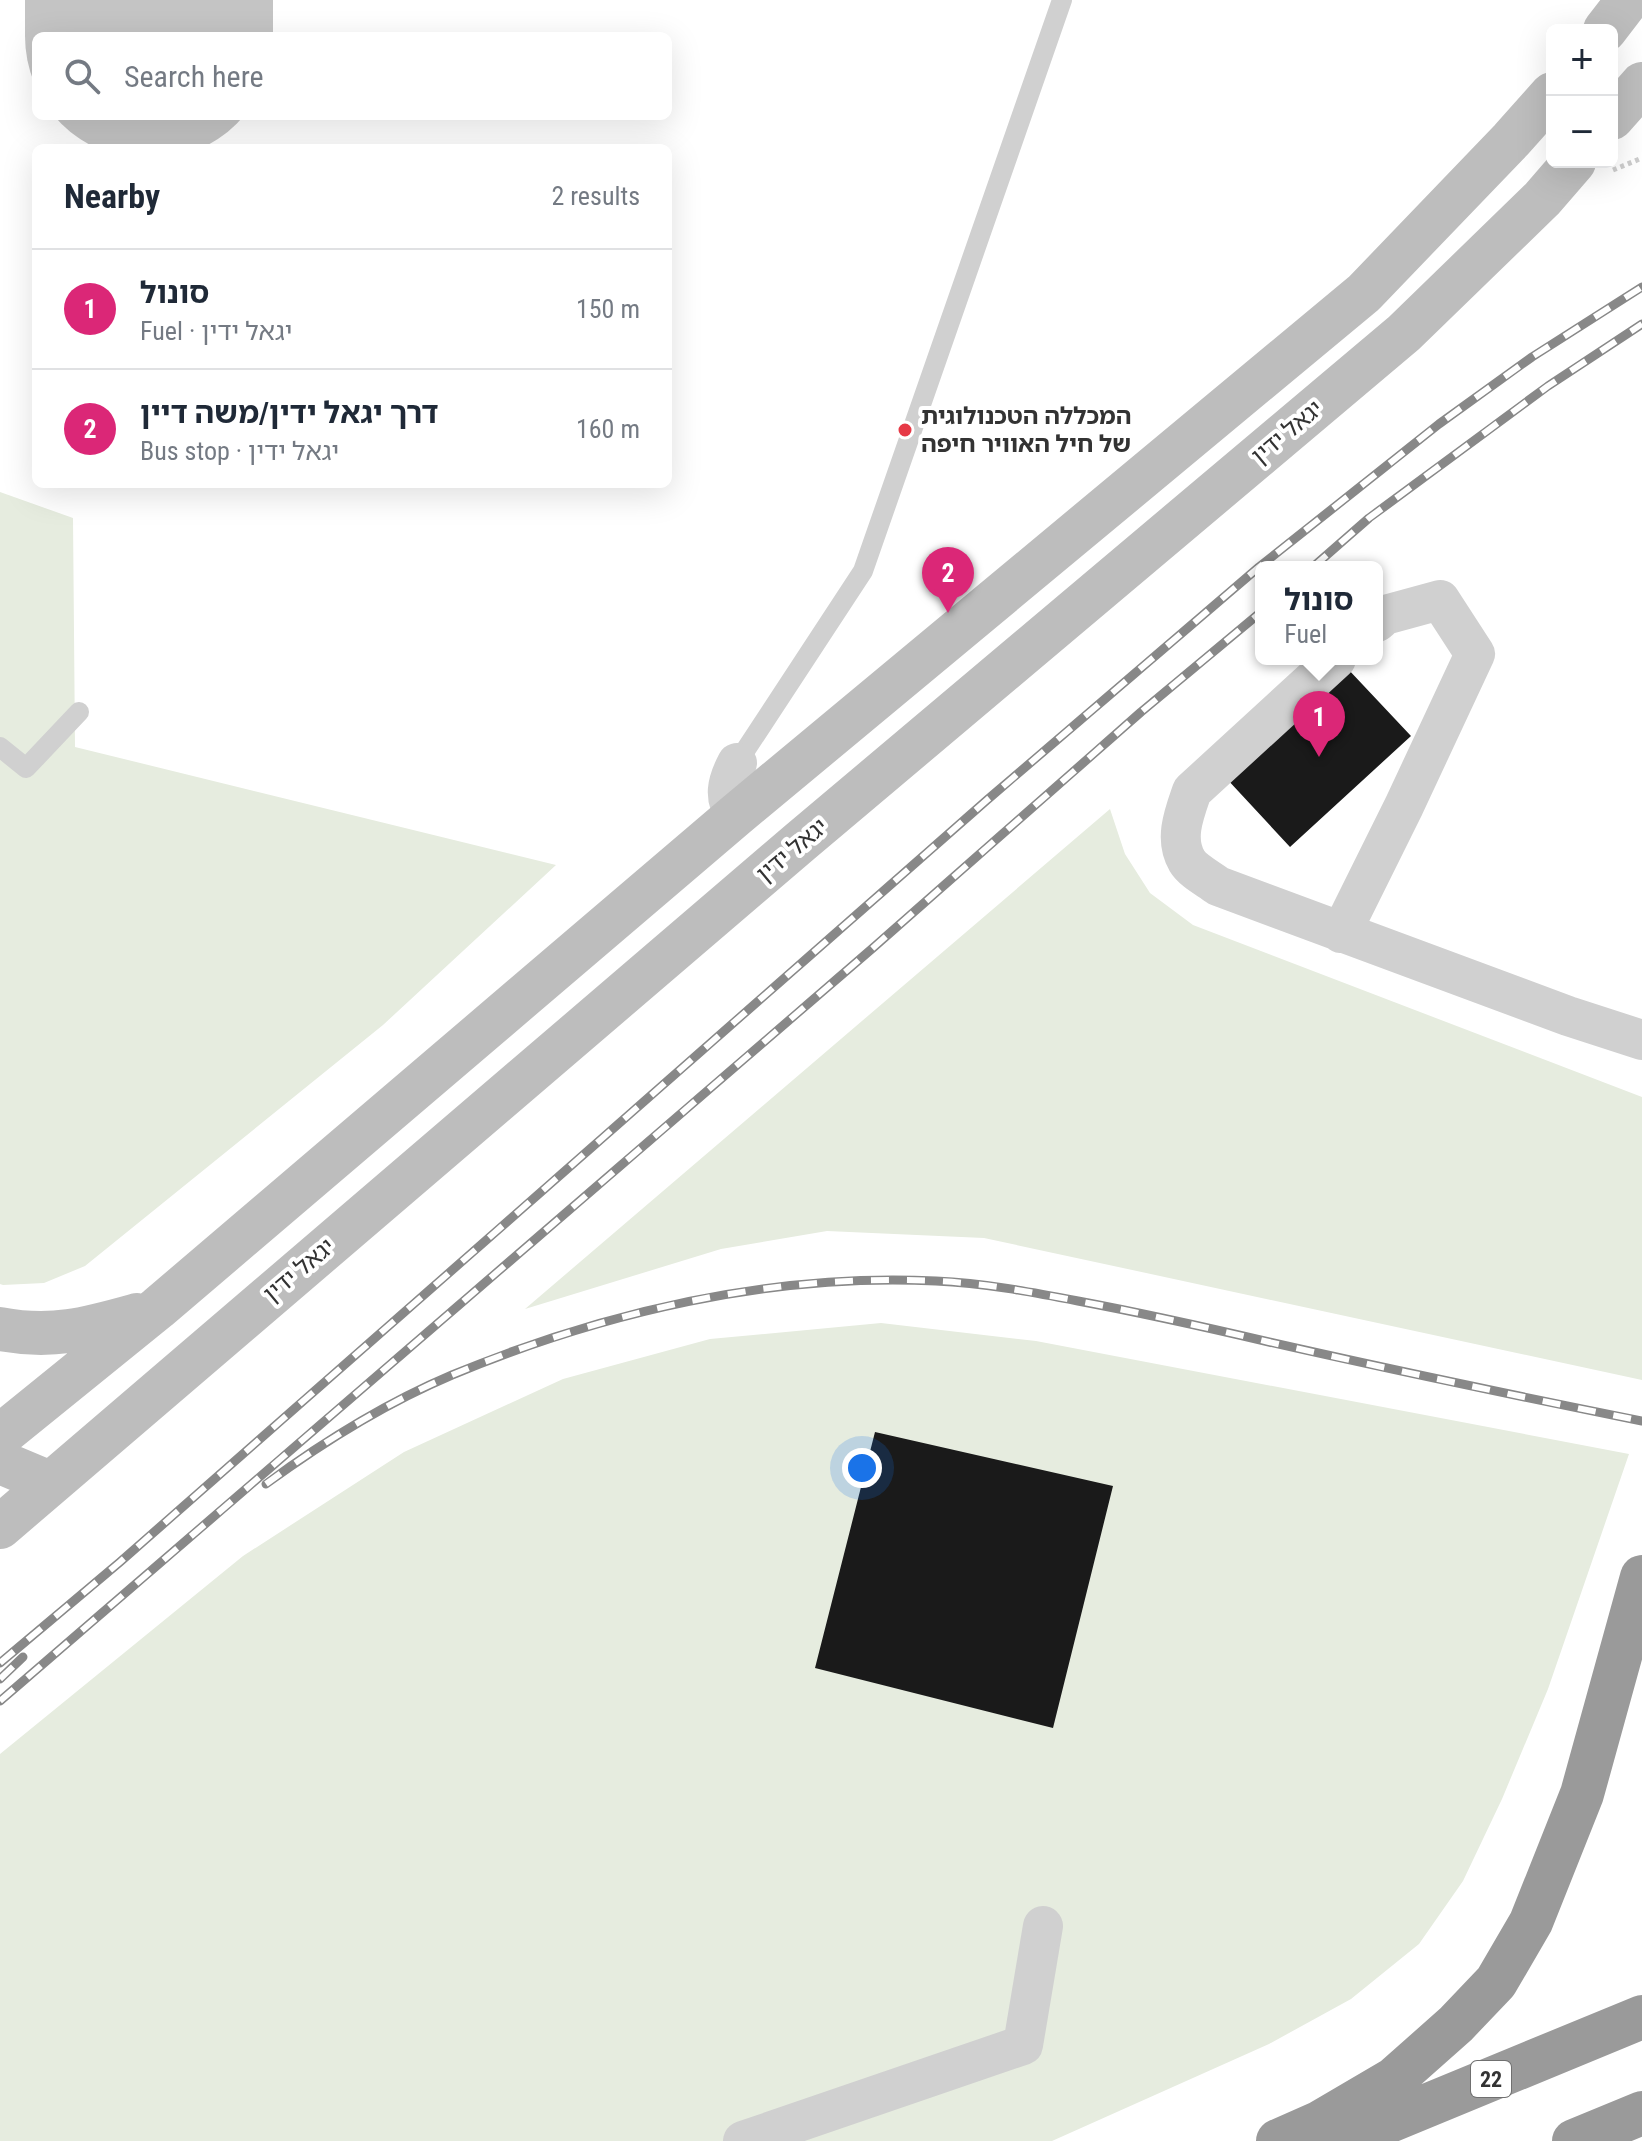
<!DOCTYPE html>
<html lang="en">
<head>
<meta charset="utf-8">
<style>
	body { margin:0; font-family:"Roboto Condensed","Noto Sans Hebrew",sans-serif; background:#f2f2f3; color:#1f2937 }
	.controls { position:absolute; right:24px; top:24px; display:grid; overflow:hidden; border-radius:12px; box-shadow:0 8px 32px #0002 }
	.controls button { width:72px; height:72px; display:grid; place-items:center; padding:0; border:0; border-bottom:2px solid #e0e1e3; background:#fff; color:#1f2937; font:40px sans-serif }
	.you { position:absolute; left:862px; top:1468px; width:28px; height:28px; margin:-20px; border:6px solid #fff; border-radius:50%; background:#1a73e8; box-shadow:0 0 0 12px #1a73e833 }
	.badge { display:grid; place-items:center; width:52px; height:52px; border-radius:50%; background:#db2777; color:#fff; font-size:26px; font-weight:700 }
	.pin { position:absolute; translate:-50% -66px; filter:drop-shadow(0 2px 4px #0008) }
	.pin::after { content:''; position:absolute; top:42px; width:28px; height:24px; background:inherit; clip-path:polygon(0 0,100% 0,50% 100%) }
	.popup { position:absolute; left:1255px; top:561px; width:128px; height:104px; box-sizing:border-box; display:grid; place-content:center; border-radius:12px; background:#fff; filter:drop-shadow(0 2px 6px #0005); font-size:26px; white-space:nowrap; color:#747a83 }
	.popup b { font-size:30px; color:#1f2937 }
	.popup::after { content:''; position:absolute; left:50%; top:100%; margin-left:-16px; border:16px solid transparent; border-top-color:#fff }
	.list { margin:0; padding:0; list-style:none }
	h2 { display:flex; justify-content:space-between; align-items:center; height:104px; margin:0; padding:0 32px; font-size:34px }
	h2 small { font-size:26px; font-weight:400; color:#747a83 }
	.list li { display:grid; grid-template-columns:52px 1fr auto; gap:24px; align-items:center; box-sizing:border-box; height:120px; padding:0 32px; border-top:2px solid #e0e1e3 }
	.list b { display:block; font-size:30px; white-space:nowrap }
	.list p { margin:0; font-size:26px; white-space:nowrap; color:#747a83 }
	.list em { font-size:26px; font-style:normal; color:#747a83 }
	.icon { flex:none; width:44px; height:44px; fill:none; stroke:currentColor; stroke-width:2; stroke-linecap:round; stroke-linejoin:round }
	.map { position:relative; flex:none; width:1642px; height:2141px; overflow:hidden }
	.search { position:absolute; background:#fff; box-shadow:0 8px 32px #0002; left:32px; top:32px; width:640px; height:88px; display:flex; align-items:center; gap:20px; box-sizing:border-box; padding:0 28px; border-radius:12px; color:#747a83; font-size:30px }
	.panel { position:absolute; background:#fff; box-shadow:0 8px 32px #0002; left:32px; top:144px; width:640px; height:344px; border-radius:12px }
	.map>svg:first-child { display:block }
	.green { fill:#e6ecdf }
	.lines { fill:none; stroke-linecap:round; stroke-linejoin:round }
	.runway { stroke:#c4c4c4; stroke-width:248 }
	.building { fill:#1a1a1a }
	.path { stroke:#cdcdcd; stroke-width:5; stroke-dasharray:4 4; stroke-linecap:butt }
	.lane { stroke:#d0d0d0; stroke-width:20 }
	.street { stroke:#d0d0d0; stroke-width:40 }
	.secondary { stroke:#bdbdbd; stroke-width:44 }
	.highway { stroke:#9a9a9a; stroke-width:44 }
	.rail-casing { stroke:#888; stroke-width:9 }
	.rail { stroke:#fff; stroke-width:6; stroke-dasharray:18; stroke-linecap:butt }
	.poi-dot { fill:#e63946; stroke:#fff; stroke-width:3 }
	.labels { text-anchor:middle; stroke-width:8; stroke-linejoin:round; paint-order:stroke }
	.shield { fill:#fff; stroke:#707070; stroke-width:2 }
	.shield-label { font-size:22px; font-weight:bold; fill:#333 }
	.poi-label { font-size:24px; font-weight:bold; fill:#333; stroke:#fff; text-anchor:start }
	.street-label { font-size:24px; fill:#333; stroke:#fff }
</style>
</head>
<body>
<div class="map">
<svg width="1642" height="2141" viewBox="0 0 1642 2141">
	<rect width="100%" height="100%" fill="#fff"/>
	<path class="green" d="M 0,492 L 73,518 L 75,747 L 556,865 L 383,1025 L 85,1266 L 44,1283 L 3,1285 L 0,1284 Z
		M 1110,809 L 1125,854 L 1150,893 L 1193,925 L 1642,1097 L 1642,1380 L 984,1238 L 827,1231 L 721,1249 L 525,1309 Z
		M 881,1323 L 1036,1341 L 1629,1454 L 1548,1689 L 1502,1799 L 1463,1881 L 1419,1944 L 1351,1999 L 1269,2044 L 1052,2141 L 0,2141 L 0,1754 L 243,1556 L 404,1452 L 563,1379 L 710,1339 Z"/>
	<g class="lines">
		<path class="runway" d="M 149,0 L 149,36"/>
	</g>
	<path class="building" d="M 1347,668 L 1411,736 L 1290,847 L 1226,778 Z
		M 875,1432 L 1113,1486 L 1053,1728 L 815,1668 Z"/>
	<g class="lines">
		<path class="path" d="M 1613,170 L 1642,158"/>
		<path class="lane" d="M 0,747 L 26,768 L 79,712
			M 737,763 L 863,571 L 1062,0"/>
		<path class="street" d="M 1336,659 L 1192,791 C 1184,814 1174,839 1187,861 C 1193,871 1209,879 1218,886 L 1568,1016 L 1642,1040
			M 736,815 C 723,798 727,782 737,763
			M 1341,933 L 1404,806 L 1475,654 L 1440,600 L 1385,615 L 1377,622
			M 743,2141 L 1023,2045 L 1043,1926"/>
		<path class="secondary" d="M 1605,30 L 1628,0
			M 1612,118 L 1642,84
			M 0,1329 C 52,1339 87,1329 137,1315
			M 0,1436 L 158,1308 L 736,815 L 1364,293 L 1511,140 L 1552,94
			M 0,1462 L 50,1483
			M 0,1527 L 800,842 L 1404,333 L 1542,199 L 1574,162"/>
		<path class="highway" d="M 1278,2141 L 1319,2123 L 1394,2079 L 1456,2024 L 1496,1982 L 1531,1922 L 1582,1794 L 1642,1577
			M 1341,2141 L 1642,2017
			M 1574,2141 L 1642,2113"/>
		<defs>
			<path id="rail" d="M 1313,567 L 1369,518 L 1548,386 L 1642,324
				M 266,1484 C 323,1442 386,1403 452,1375 C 604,1312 771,1273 936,1281 C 984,1283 1031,1292 1078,1301 C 1142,1313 1205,1327 1269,1342 C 1393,1370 1517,1396 1642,1421
				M 0,1663 L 120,1562 L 987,800 L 1259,567 L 1439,424 L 1532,357 L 1642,287
				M 0,1679 L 23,1657
				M 0,1701 L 874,947 L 1141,712 L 1261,612"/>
		</defs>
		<use href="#rail" class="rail-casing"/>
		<use href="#rail" class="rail"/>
	</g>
	<circle class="poi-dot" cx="905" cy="430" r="8"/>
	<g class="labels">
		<rect class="shield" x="1471" y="2061" width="40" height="36" rx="6"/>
		<g class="shield-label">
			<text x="1491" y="2087">22</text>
		</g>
		<g class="poi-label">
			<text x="921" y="424">המכללה הטכנולוגית<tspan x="921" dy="28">של חיל האוויר חיפה</tspan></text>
		</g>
		<g class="street-label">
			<text transform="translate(1287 432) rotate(-40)" y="8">יגאל ידין</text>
			<text transform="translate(792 850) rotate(-40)" y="8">יגאל ידין</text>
			<text transform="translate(299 1270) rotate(-40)" y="8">יגאל ידין</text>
		</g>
	</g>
</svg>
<div class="controls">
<button>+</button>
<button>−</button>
</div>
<div class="you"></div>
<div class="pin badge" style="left:1319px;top:757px">1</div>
<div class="popup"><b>סונול</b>Fuel</div>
<div class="pin badge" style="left:948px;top:613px">2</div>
<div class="search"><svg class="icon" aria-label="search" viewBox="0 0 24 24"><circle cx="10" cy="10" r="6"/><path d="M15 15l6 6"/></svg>Search here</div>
<section class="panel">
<h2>Nearby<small>2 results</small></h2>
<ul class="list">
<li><span class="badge">1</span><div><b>סונול</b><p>Fuel · יגאל ידין</p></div><em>150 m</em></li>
<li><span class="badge">2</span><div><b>דרך יגאל ידין/משה דיין</b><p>Bus stop · יגאל ידין</p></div><em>160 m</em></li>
</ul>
</section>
</div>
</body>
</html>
